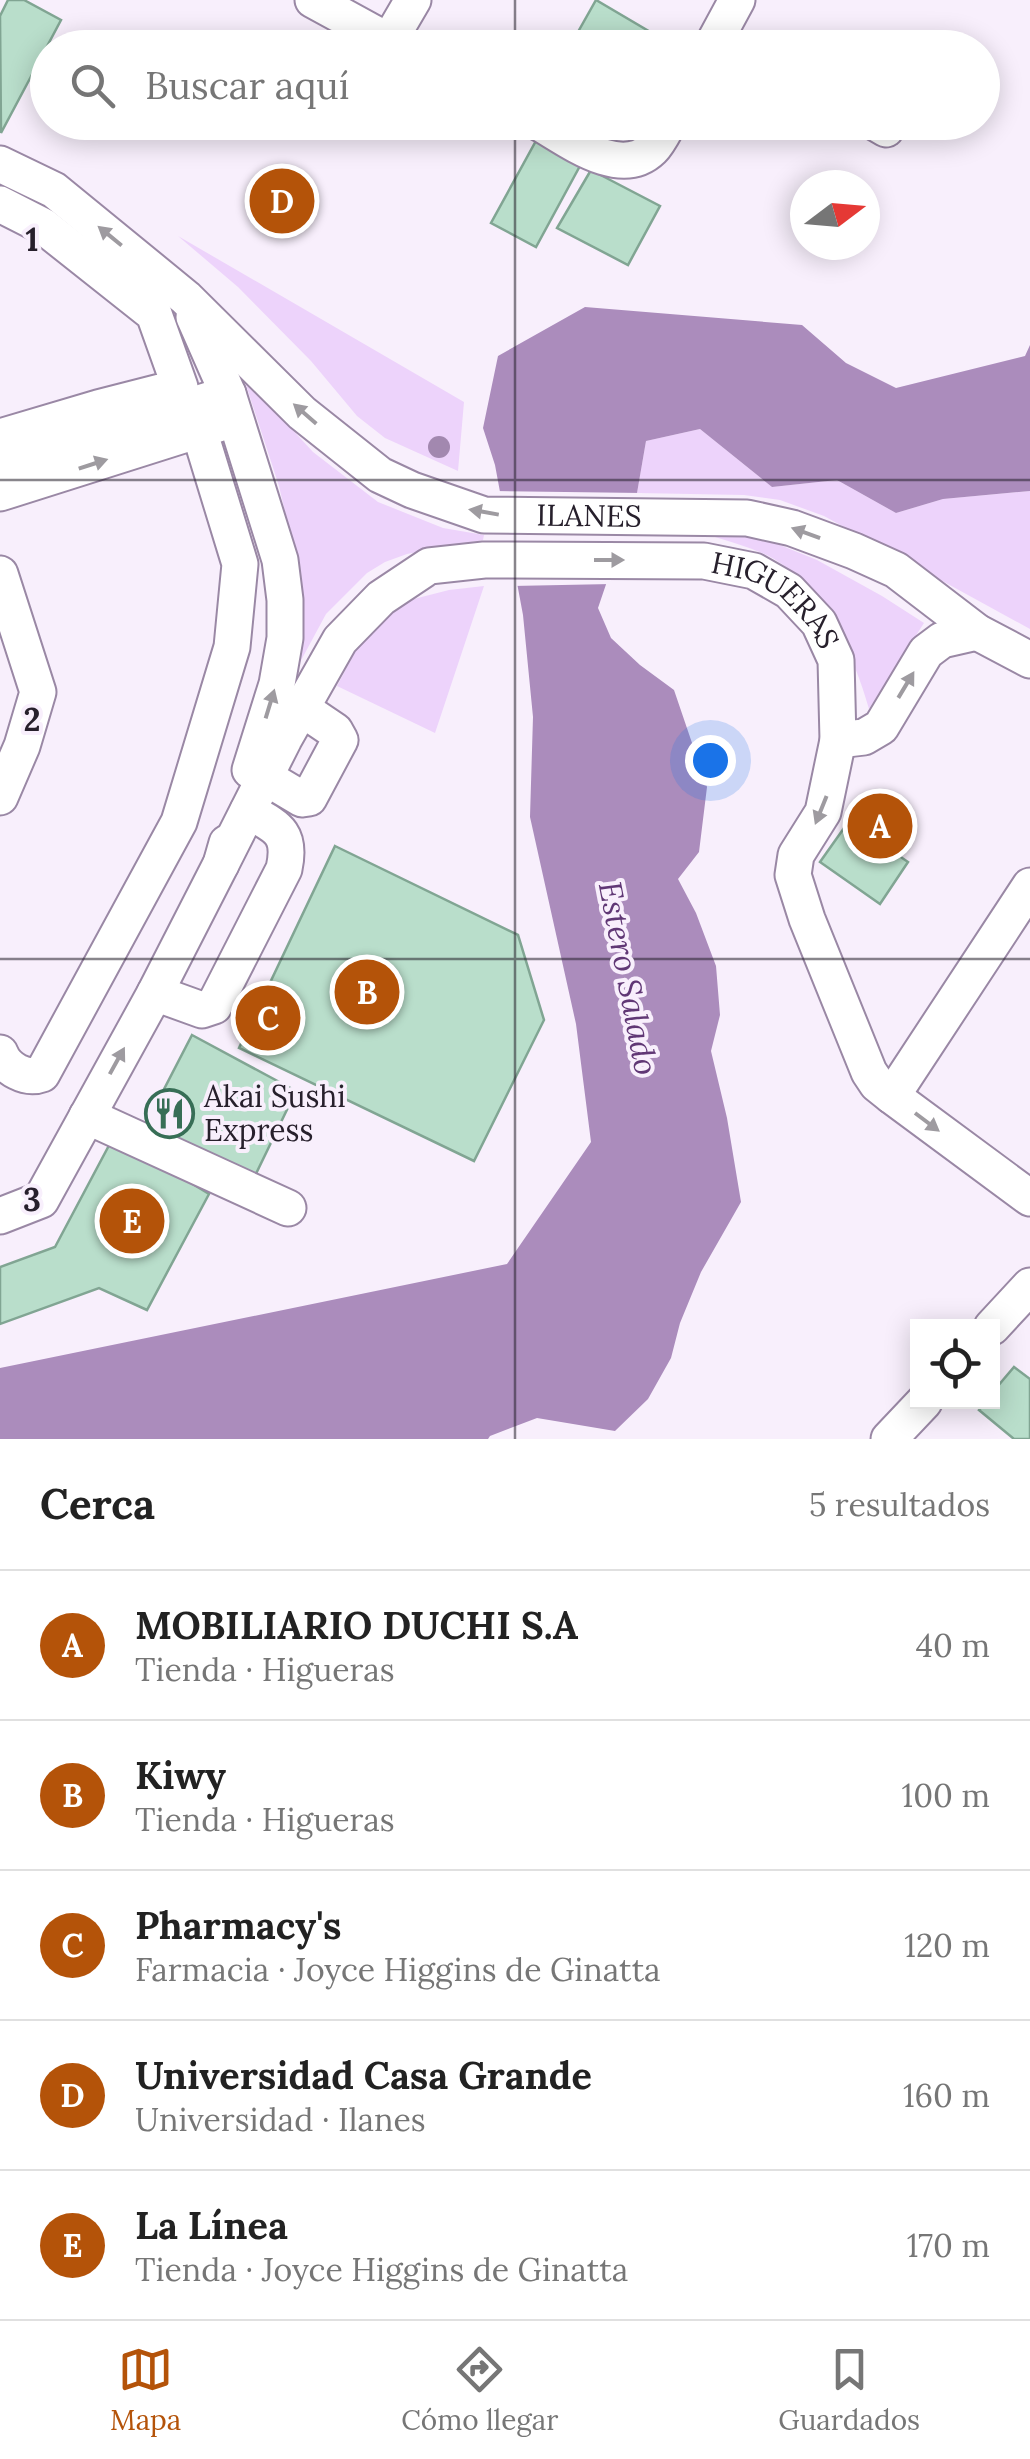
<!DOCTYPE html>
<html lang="es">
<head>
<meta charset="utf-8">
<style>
	body { margin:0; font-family:Lora,serif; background:#f2f2f2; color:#222 }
	.controls { position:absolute; right:30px; bottom:30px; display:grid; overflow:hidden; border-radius:0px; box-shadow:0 5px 25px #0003 }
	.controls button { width:90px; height:90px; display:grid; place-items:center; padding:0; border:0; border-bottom:2px solid #e0e0e0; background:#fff; color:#222; font:50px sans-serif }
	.compass { position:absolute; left:790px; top:170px; width:90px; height:90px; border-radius:50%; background:#fff; box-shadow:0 5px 25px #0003; rotate:74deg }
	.you { position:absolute; left:710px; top:760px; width:35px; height:35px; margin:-25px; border:8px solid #fff; border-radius:50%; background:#1a73e8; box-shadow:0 0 0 15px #1a73e833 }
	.badge { display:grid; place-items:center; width:65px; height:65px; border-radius:50%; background:#b45309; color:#fff; font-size:32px; font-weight:700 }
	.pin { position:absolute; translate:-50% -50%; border:5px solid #fff; box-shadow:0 2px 10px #0006 }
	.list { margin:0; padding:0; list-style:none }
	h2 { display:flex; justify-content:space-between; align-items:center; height:130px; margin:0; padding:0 40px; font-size:42px }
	h2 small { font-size:32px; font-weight:400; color:#767676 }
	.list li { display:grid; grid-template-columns:65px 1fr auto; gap:30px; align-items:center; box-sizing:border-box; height:150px; padding:0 40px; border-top:2px solid #e0e0e0 }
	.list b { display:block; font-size:38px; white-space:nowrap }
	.list p { margin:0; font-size:32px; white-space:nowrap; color:#767676 }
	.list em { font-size:32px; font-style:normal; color:#767676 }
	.icon { flex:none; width:55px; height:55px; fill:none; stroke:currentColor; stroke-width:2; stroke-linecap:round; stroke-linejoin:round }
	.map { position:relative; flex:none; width:1030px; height:1439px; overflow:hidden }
	.search { position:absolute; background:#fff; box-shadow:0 5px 25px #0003; left:30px; right:30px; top:30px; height:110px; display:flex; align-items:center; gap:25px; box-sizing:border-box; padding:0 35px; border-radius:55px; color:#767676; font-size:38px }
	.sheet { height:880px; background:#fff }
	nav { display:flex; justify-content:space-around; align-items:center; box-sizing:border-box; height:140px; border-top:2px solid #e0e0e0; background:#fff; font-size:28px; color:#767676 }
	nav a { display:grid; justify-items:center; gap:5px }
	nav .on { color:#b45309 }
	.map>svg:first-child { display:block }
	.green { fill:#edd3fb }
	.water { fill:#ab8cbc }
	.pier { fill:#f8effc }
	.building { fill:#b9decb; stroke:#81a593; stroke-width:2.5 }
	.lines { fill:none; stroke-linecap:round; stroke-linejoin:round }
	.minor-casing { stroke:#9a88a5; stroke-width:39 }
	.minor { stroke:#fff; stroke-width:35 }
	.tree { fill:#a288af }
	.oneway { fill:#9e9ba0 }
	.grid { fill:none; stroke:#27202c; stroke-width:2.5; stroke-opacity:0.55 }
	.labels { text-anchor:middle; stroke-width:8; stroke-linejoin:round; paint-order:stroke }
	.street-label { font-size:30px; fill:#27202c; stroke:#f8effc }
	.poi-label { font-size:30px; fill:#27202c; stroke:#f8effc; text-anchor:start }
	.water-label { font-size:32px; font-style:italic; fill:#603775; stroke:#f8effc }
	.grid-label { font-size:32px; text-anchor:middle; font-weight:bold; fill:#27202c; stroke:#f8effc; stroke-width:8; stroke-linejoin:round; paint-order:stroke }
</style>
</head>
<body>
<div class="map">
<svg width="1030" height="1439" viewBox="0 0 1030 1439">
	<rect width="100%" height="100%" fill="#f8effc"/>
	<path class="green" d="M 178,236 L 464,402 L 458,471 L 385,438 L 357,416 L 311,361 L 238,287 Z
		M 243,376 L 313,452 L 378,502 L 443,528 L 484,535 L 483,540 L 407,554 L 385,562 L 367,573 L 326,614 L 298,666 L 300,577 L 279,486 Z
		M 700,429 L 772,487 L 837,480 L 896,513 L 943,499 L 1030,491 L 1030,629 L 824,516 L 780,500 L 744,495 L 637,493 L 646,441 Z
		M 716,534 L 753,534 L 817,560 L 882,596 L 924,623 L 869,709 C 854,655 824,589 774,559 C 756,549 735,543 715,537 Z
		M 484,586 L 435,733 L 337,686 L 365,633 L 406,601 L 449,590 Z"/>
	<path class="water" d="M 585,307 L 802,325 L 846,363 L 896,388 L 1025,356 L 1030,345 L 1030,491 L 943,499 L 896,513 L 837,480 L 772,487 L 700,429 L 646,441 L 637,493 L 598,608 L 611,638 L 640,665 L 674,690 L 707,787 L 699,852 L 678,879 L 696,913 L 716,966 L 720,1015 L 711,1051 L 727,1118 L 741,1202 L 701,1272 L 680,1323 L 671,1358 L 648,1399 L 615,1431 L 537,1418 L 490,1436 L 488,1439 L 0,1439 L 0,1368 L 507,1264 L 591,1142 L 576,1024 L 530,817 L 533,717 L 523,615 L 495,465 L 483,428 L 498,356 Z"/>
	<path class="pier" d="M 495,491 L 642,493 L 612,584 L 512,586 Z"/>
	<path class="building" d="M 8,0 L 24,0 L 61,20 L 1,133 L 0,16 Z
		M 596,0 L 674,46 L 673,48 L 587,48 L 574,39 Z
		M 537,139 L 581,164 L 536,247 L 491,223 Z
		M 591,170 L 660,206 L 628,265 L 557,228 Z
		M 863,799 L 912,831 L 897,853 L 849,821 Z
		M 849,821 L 908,862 L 880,904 L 820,862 Z
		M 335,846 L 518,935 L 544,1020 L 474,1161 L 239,1048 Z
		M 192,1035 L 296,1091 L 253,1180 L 145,1126 Z
		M 114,1136 L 209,1194 L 147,1310 L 99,1288 L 0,1324 L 0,1267 L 55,1247 Z
		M 1014,1367 L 1030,1379 L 1030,1439 L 1014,1439 L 979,1410 L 986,1402 L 992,1402 L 992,1393 Z"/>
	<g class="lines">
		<defs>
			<g id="minor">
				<path d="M 313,0 L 401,48"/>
				<path d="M 389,41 L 413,0"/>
				<path d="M 711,48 L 737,0"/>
				<path d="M 538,122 C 568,139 620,180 652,149 C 659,142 664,131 669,122"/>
				<path d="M 874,122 L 886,129"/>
				<path id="s1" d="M 0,164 L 54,190 L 186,298 L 302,413 L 380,475 L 412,490 L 484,515 L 747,518 L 792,528 L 854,551 L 896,570 L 977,632 L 1030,660"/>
				<path d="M 0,204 L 43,226 L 154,314 L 180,387 L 98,408 L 0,437"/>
				<path d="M 194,317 L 228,394 L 280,560 L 285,600 L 285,638 L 277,684 L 250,770"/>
				<path d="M 0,465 L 228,394"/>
				<path d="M 0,493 L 218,424"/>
				<path d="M 0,574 L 38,692 L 22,746 L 0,797"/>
				<path d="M 838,740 L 864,737 L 881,727 L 926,652 L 942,640 L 977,632"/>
				<path d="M 265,777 L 302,799 L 309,798 L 340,740 L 335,731 L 301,708"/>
				<path id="s2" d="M 221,864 L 284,739 L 340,640 L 381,598 L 429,566 L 484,560 L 704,561 L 754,571 L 789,591 L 819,623 L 836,660 L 838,740 L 823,812 L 796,855 L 793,875 L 807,919 L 869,1072 L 877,1084 L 892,1096 L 1030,1198"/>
				<path d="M 155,993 L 202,1010 L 214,1006 L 284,869 C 292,832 277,827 248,811"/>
				<path d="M 0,1053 C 6,1069 26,1080 42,1074 L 179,822 L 232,647 L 240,564 L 199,430"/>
				<path d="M 892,1096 L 1030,886"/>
				<path d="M 87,1116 L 288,1208"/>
				<path d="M 0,1216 L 41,1200 L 155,993 L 221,864 L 227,843"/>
				<path d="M 992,1327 L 1030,1286"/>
				<path d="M 889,1439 L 924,1402"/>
			</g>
		</defs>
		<use href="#minor" class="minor-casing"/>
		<use href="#minor" class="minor"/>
	</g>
	<circle class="tree" cx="439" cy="447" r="11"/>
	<defs><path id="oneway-solid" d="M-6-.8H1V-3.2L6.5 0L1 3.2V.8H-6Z" transform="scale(2.5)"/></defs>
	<g class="oneway">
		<use href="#oneway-solid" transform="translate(110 236) rotate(-141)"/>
		<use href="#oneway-solid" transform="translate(305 414) rotate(-139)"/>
		<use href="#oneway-solid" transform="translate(93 464) rotate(-18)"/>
		<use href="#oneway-solid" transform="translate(484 512) rotate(-170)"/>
		<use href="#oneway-solid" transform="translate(806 533) rotate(-160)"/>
		<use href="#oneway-solid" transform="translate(609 560)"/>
		<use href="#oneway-solid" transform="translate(906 685) rotate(-59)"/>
		<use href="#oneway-solid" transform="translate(270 704) rotate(-73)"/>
		<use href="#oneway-solid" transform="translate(821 810) rotate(112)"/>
		<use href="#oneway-solid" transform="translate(117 1061) rotate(-61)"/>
		<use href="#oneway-solid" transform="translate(927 1122) rotate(37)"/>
	</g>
	<path class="grid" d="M 515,0 L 515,48M 515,122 L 515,1439M 0,480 L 1030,480M 0,959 L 1030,959"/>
	<defs>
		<symbol id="restaurant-ring" viewBox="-11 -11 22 22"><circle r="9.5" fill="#f8effc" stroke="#376e56" stroke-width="1.5"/><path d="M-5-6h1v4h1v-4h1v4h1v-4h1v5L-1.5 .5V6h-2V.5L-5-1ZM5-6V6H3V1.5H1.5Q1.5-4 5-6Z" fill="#376e56"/></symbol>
	</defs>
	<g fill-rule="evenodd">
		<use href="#restaurant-ring" x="142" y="1086" width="55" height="55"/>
	</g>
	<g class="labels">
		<g class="street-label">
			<text dy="10" stroke="none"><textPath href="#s1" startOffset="710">ILANES</textPath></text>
			<text dy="10" stroke="none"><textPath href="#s2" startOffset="730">HIGUERAS</textPath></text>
		</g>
		<g class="poi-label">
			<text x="204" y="1107">Akai Sushi<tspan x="204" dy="34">Express</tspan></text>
		</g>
		<g class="water-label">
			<text transform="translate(628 978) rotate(79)" y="11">Estero Salado</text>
		</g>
	</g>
	<g class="grid-label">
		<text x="32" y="251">1</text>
		<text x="32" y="731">2</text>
		<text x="32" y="1211">3</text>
	</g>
</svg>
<div class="controls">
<button><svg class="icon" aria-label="locate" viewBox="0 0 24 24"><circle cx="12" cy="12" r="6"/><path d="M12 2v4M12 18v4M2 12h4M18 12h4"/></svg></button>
</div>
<svg class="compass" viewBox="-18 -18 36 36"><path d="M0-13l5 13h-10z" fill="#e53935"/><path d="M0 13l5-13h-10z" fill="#767676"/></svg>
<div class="you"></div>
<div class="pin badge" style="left:880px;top:826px">A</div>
<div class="pin badge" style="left:367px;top:992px">B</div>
<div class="pin badge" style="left:268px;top:1018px">C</div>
<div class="pin badge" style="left:282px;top:201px">D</div>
<div class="pin badge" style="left:132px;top:1221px">E</div>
<div class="search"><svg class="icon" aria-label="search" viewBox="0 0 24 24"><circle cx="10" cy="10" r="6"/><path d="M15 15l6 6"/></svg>Buscar aquí</div>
</div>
<section class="sheet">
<h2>Cerca<small>5 resultados</small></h2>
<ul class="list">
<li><span class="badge">A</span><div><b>MOBILIARIO DUCHI S.A</b><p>Tienda · Higueras</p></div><em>40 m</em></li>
<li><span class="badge">B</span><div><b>Kiwy</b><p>Tienda · Higueras</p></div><em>100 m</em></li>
<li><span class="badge">C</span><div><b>Pharmacy's</b><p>Farmacia · Joyce Higgins de Ginatta</p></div><em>120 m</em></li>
<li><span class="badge">D</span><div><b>Universidad Casa Grande</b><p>Universidad · Ilanes</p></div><em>160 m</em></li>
<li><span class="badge">E</span><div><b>La Línea</b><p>Tienda · Joyce Higgins de Ginatta</p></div><em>170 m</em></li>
</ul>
</section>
<nav>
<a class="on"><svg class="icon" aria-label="map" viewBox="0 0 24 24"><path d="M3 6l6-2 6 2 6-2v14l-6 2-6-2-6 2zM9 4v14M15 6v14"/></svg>Mapa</a>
<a><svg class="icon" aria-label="directions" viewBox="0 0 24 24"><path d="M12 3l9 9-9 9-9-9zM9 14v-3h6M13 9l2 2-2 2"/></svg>Cómo llegar</a>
<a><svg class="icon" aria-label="saved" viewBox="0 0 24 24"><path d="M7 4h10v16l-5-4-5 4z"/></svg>Guardados</a>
</nav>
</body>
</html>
